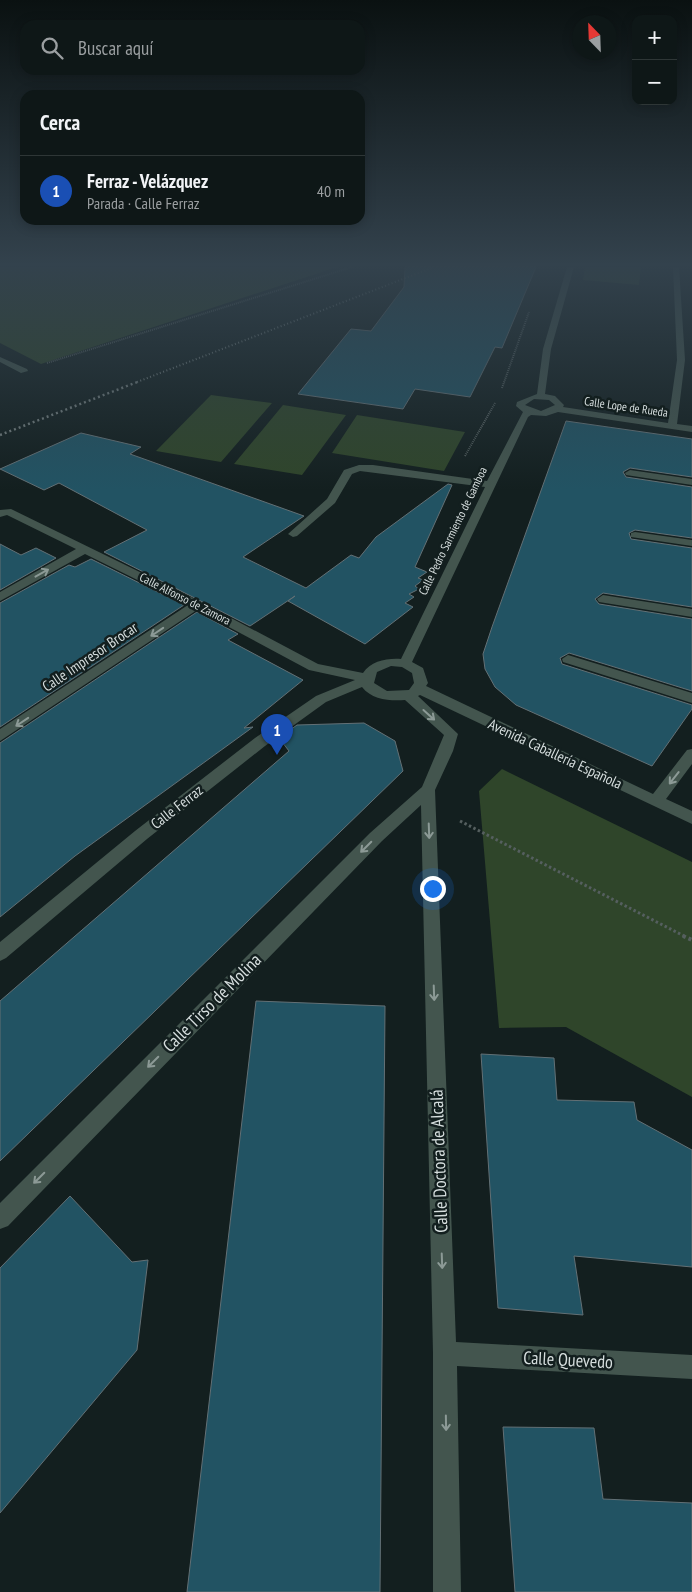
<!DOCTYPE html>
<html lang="es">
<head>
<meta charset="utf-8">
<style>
	body { margin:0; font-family:"PT Sans Narrow",sans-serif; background:#1c2424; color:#f1f3f6 }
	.controls { position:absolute; right:15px; top:15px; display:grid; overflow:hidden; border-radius:10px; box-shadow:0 2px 12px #0003 }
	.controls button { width:45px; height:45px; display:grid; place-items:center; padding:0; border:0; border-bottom:1px solid #2e3636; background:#0e1717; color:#f1f3f6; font:25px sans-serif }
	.compass { position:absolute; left:572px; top:15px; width:45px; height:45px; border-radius:50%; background:#0e1717; box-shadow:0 2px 12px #0003; rotate:337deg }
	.you { position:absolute; left:432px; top:888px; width:18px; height:18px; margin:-12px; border:4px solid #fff; border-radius:50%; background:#1a73e8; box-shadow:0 0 0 8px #1a73e833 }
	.badge { display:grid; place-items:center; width:32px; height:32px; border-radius:50%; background:#8c9099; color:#fff; font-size:16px; font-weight:700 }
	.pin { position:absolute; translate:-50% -41px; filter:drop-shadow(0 1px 2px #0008) }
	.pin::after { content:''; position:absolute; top:26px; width:18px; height:15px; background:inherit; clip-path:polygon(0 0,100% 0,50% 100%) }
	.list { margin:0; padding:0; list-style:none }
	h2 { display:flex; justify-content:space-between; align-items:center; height:65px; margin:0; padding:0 20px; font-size:21px }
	h2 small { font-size:16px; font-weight:400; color:#9b9fa1 }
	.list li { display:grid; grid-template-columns:32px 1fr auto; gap:15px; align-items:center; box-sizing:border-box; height:70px; padding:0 20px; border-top:1px solid #2e3636 }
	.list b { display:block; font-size:19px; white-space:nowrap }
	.list p { margin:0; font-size:16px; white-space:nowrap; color:#9b9fa1 }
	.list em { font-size:16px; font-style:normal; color:#9b9fa1 }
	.icon { flex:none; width:28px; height:28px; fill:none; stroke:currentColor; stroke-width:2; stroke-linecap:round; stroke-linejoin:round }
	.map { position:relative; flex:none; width:692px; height:1592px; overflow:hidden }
	.search { position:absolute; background:#0e1717; box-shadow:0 2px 12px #0003; left:20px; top:20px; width:345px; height:55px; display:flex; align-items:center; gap:12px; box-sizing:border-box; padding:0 18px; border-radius:15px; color:#9b9fa1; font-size:19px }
	.panel { position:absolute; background:#0e1717; box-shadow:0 2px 12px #0003; left:20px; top:90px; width:345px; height:135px; border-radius:15px }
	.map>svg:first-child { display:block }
	.green { fill:#2f452a }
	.building { fill:#225363; stroke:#637075 }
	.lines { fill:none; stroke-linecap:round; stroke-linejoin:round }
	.path-far2 { stroke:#555f5f; stroke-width:2; stroke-dasharray:1 1; stroke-linecap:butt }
	.path-far1 { stroke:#555f5f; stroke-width:3; stroke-dasharray:2.5 2.5; stroke-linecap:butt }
	.path { stroke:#555f5f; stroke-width:4; stroke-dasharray:3 3; stroke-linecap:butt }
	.minor { fill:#43554e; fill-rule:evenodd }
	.rail-far1 { stroke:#727c7c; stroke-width:2; stroke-dasharray:1 2.5; stroke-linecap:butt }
	.rail { stroke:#727c7c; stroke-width:2.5; stroke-dasharray:2 3; stroke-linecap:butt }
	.oneway { stroke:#8c9a96 }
	.labels { text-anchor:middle; stroke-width:5; stroke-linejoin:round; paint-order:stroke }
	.far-street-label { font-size:12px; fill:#d6dede; stroke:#131f1f }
	.street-label { font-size:15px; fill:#d6dede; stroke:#131f1f }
	.near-street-label { font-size:18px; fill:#d6dede; stroke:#131f1f }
</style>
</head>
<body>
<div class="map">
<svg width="692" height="1592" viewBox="0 0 692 1592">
	<rect width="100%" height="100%" fill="#131f1f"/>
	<path class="green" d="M 0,267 L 337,267 L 41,364 L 0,343 Z
		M 585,267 L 641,267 L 639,285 L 583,280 Z
		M 211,395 L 272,403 L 221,462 L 156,451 Z
		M 283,405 L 346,415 L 302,475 L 234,464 Z
		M 357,415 L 465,432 L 444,471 L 332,453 Z
		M 502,769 L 692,862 L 692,1097 L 566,1027 L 499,1028 L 479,791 Z"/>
	<path class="building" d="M 405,267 L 536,267 L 502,348 L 495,347 L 470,397 L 415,389 L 403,409 L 298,394 L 351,329 L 371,331 L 404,287 Z
		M 566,421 L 692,439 L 692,477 L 630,468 L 623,472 L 626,477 L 692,487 L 692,538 L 635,530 L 629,533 L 631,539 L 692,548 L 692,607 L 603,593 L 595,599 L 599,604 L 692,619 L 692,691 L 569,653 L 560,658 L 562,664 L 692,705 L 692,709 L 652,766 L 516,705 L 495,687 L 485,669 L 483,654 L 492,627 Z
		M 81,433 L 141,447 L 130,454 L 304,516 L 243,557 L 306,588 L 351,555 L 359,558 L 376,537 L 448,484 L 452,485 L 415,567 L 427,572 L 418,578 L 423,580 L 415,586 L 419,589 L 409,594 L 414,597 L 405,603 L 413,607 L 365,644 L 288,601 L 295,596 L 250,626 L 104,552 L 147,530 L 59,483 L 44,490 L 0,469 Z
		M 0,544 L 21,555 L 36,548 L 56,558 L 0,590 Z
		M 91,559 L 184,605 L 0,727 L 0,603 L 69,565 L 75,567 Z
		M 197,612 L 238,634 L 228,640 L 303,680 L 244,728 L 253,727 L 75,856 L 0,917 L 0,743 Z
		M 364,723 L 395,741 L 403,771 L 0,1161 L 0,1001 L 289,751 L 279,738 L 297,725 Z
		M 256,1001 L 385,1006 L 380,1592 L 187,1592 Z
		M 481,1054 L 554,1058 L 557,1100 L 634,1102 L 637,1120 L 692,1150 L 692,1267 L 574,1256 L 583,1315 L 498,1308 Z
		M 70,1196 L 132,1262 L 148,1260 L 137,1350 L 0,1513 L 0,1268 Z
		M 503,1427 L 594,1428 L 603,1499 L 692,1503 L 692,1592 L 515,1592 Z"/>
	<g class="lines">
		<path class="path-far2" d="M 47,363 L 352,267
			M 502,388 L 529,312
			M 465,456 L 495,403"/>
		<path class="path-far1" d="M 460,821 L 686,937"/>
		<path class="path" d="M 683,936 L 692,940"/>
		<path class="minor" d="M 567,267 L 574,267 L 551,349 L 545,394 L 555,396 L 564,405 L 563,407 L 668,423 L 677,360 L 673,267 L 679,267 L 685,360 L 677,424 L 692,426 L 692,432 L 558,412 L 546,416 L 531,415 L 528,417 L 412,662 L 423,668 L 428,683 L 426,686 L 653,794 L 687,750 L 692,749 L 692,764 L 666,799 L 692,811 L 692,824 L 420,695 L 418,696 L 458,734 L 453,751 L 435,790 L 456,1342 L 692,1355 L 692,1379 L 457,1366 L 461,1592 L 433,1592 L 433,1353 L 421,805 L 382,841 L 8,1226 L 0,1229 L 0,1203 L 370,833 L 422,787 L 444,735 L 405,700 C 390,701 372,700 362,687 L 326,702 L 265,746 L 147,839 L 6,958 L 0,961 L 0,942 L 135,831 L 255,738 L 316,696 L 355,680 L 309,670 L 197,610 L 0,741 L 0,729 L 188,605 L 85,554 L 0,601 L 0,592 L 76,549 L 7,515 L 0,517 L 0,510 L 11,509 L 201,602 L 318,664 L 363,673 C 371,661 387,658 401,659 L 485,487 L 360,471 L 352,474 L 335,503 L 297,536 L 293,537 L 288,534 L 327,499 L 344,470 L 359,465 L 373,465 L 487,481 L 523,412 L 516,406 L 517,402 L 537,394 L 543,349 ZM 534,399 L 549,400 L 555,405 L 541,411 L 525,405 ZM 391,666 L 402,667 L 412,673 L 414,683 L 409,690 L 387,691 L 374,683 L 377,672 Z
			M 0,357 L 27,369 L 28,371 L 21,373 L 0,362 Z
			M 630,470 L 692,479 L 692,485 L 626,475 L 625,473 Z
			M 635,532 L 692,540 L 692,546 L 631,537 L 631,533 Z
			M 603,595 L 692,609 L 692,617 L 599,602 L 597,599 Z
			M 568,655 L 692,693 L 692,703 L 563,662 L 562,659 Z"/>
		<path class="rail-far1" d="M 137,382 L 434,267"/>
		<path class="rail" d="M 0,435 L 140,381"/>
	</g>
	<defs><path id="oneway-shaft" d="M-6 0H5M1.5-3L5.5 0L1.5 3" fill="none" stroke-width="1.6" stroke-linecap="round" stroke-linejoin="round" transform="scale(1.25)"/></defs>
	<g class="oneway">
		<use href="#oneway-shaft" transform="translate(42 573) rotate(-29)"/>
		<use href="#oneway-shaft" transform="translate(157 632) rotate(146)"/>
		<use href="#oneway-shaft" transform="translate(429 715) rotate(42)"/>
		<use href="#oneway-shaft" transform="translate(22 722) rotate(146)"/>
		<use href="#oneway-shaft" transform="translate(674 778) rotate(128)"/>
		<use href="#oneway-shaft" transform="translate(429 831) rotate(88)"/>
		<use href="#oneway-shaft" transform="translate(366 847) rotate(135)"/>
		<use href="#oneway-shaft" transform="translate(434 993) rotate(88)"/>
		<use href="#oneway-shaft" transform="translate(153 1062) rotate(135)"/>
		<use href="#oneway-shaft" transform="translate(39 1178) rotate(135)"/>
		<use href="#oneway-shaft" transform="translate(442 1261) rotate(88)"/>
		<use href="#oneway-shaft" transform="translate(446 1423) rotate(89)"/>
	</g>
	<linearGradient id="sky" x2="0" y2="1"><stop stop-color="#0a1111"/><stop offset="0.54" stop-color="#33424d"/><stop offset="1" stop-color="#33424d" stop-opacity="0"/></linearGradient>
	<rect width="692" height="490" fill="url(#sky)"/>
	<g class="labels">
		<g class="far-street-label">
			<text transform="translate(626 407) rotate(8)" y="4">Calle Lope de Rueda</text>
			<text transform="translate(453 531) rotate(-64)" y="4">Calle Pedro Sarmiento de Gamboa</text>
			<text transform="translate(185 599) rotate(27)" y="4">Calle Alfonso de Zamora</text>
		</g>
		<g class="street-label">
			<text transform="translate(90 657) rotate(-34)" y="5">Calle Impresor Brocar</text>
			<text transform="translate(555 754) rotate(25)" y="5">Avenida Caballería Española</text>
			<text transform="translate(177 807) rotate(-38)" y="5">Calle Ferraz</text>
		</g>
		<g class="near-street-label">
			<text transform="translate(212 1003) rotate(-45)" y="6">Calle Tirso de Molina</text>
			<text transform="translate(439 1161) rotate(-92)" y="6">Calle Doctora de Alcalá</text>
			<text transform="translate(568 1360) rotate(3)" y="6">Calle Quevedo</text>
		</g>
	</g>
</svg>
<div class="controls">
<button>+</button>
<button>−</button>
</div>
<svg class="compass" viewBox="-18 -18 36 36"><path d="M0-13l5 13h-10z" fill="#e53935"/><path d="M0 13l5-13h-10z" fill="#9b9fa1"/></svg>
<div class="you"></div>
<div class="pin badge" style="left:277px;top:755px;background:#1a4fb4">1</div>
<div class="search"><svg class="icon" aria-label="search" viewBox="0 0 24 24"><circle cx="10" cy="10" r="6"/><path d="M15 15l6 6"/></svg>Buscar aquí</div>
<section class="panel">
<h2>Cerca<small></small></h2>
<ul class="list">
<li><span class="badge" style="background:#1a4fb4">1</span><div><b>Ferraz - Velázquez</b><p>Parada · Calle Ferraz</p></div><em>40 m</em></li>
</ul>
</section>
</div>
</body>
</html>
